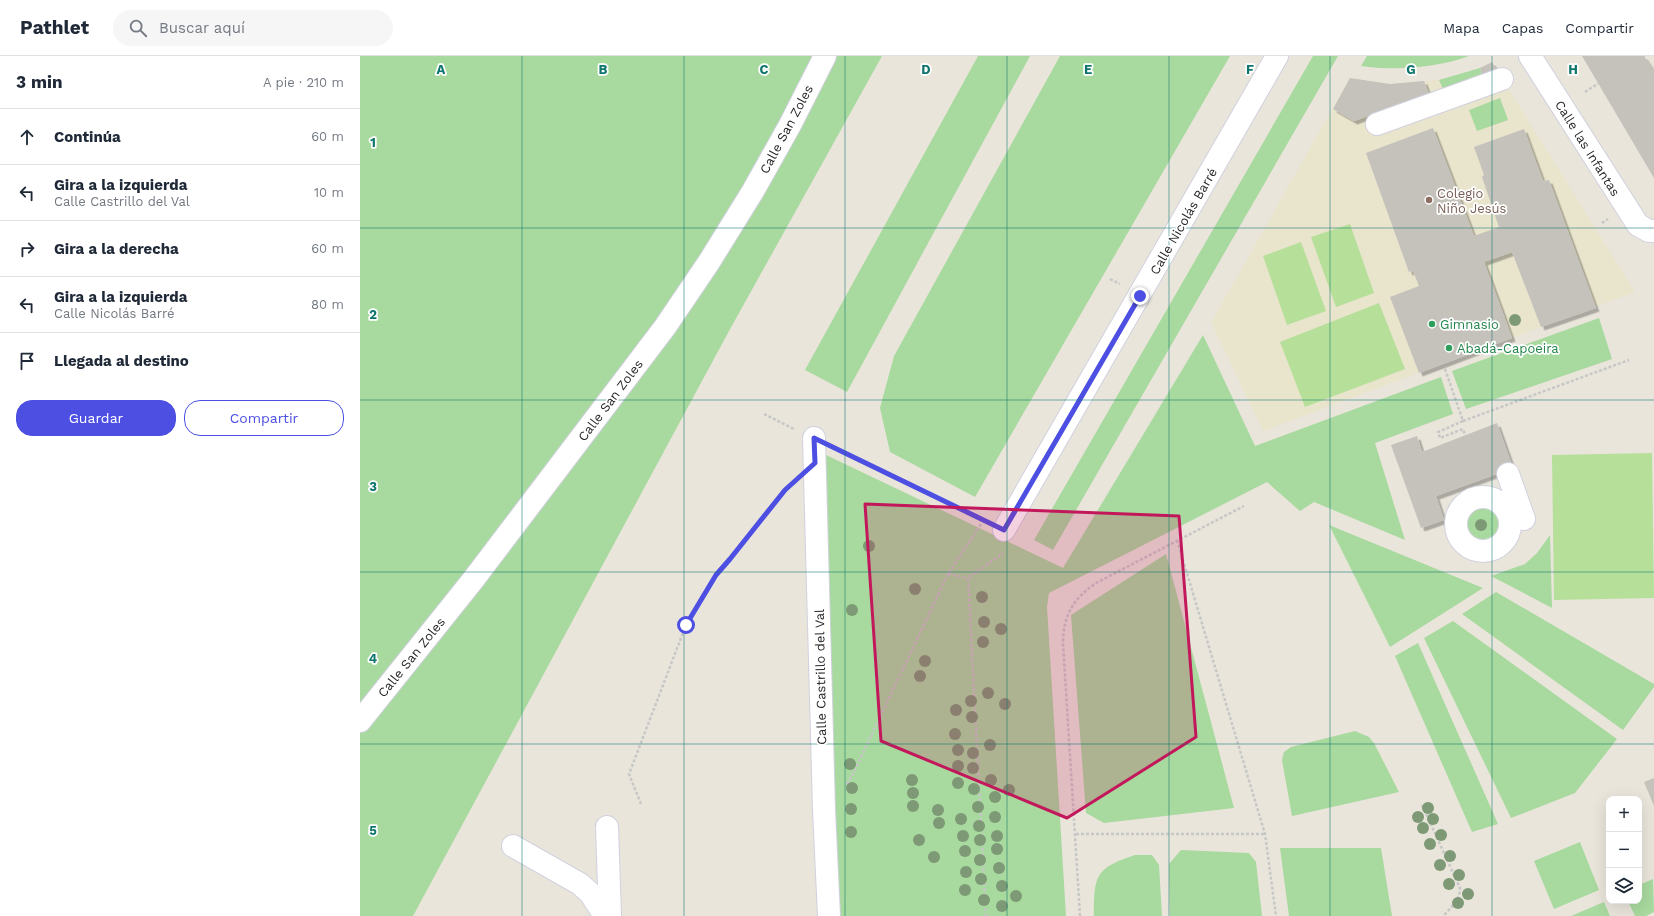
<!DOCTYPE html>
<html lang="es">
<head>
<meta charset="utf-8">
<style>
	body { margin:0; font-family:"Work Sans",sans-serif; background:#f6f6f7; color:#1f2937 }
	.controls { position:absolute; right:12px; bottom:12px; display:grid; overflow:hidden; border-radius:8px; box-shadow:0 4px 16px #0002 }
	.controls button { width:36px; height:36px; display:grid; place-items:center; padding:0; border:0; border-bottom:1px solid #e0e1e3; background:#fff; color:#1f2937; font:20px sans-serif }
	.stop { position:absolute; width:12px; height:12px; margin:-9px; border:3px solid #4d4fe3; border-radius:50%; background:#fff }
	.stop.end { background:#4d4fe3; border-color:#fff; box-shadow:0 1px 4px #0008 }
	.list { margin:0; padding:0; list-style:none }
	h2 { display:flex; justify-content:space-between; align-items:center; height:52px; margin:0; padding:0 16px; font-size:17px }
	h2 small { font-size:13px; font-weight:400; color:#747a83 }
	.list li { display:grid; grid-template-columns:26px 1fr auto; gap:12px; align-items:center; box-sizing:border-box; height:56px; padding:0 16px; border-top:1px solid #e0e1e3 }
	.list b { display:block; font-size:15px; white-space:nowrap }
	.list p { margin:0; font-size:13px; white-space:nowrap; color:#747a83 }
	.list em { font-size:13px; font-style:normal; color:#747a83 }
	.actions { display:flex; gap:8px; padding:12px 16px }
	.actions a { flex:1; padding:9px 0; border:1px solid #4d4fe3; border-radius:16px; text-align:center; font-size:14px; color:#4d4fe3 }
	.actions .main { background:#4d4fe3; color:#fff }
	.icon { flex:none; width:22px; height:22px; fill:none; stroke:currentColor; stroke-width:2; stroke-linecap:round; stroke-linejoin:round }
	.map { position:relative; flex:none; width:1294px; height:860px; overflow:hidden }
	header { display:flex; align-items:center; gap:24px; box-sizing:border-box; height:56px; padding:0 20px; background:#fff; border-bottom:1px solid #e0e1e3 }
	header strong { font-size:19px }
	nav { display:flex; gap:22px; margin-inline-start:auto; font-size:14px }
	.search { width:280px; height:36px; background:#f6f6f7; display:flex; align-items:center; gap:10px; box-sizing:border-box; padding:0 14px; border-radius:22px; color:#747a83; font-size:15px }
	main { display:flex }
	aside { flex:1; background:#fff }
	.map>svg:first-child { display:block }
	.education { fill:#e9e4cc }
	.green { fill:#a8d99e }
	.pitch { fill:#b6df9a }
	.building { fill:#c4c2bb; filter:url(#shadow) }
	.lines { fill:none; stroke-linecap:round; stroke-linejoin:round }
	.minor-casing { stroke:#d1d1df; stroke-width:24 }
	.path { stroke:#c7c7c7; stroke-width:2.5; stroke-dasharray:3 2; stroke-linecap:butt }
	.minor { stroke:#fff; stroke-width:22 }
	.tree { fill:#7d9975 }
	.route { stroke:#4d4fe3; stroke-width:5 }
	.marked { fill:#c2185b; fill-opacity:0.2; stroke:#c2185b; stroke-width:3; stroke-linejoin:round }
	.grid { fill:none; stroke:#0f766e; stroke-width:1; stroke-opacity:0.55 }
	.education-dot { fill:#8d6e63; stroke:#fff; stroke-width:1.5 }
	.leisure-dot { fill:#2e9e5b; stroke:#fff; stroke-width:1.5 }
	.labels { text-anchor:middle; stroke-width:3.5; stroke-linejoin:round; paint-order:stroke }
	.street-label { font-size:13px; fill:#282828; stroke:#fff }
	.education-label { font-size:13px; fill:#785e54; stroke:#fff; text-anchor:start }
	.leisure-label { font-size:13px; fill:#27864d; stroke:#fff; text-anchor:start }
	.grid-label { font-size:13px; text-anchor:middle; font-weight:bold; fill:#0f766e; stroke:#fff; stroke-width:3.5; stroke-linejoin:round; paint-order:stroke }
</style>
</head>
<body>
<header>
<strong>Pathlet</strong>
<div class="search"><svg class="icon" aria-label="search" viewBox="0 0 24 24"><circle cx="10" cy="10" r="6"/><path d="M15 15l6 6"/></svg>Buscar aquí</div>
<nav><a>Mapa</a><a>Capas</a><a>Compartir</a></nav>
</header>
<main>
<aside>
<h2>3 min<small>A pie · 210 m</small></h2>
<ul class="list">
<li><svg class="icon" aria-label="ahead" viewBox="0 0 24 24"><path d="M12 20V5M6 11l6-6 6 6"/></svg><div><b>Continúa</b></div><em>60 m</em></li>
<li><svg class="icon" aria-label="left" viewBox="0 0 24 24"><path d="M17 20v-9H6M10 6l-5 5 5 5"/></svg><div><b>Gira a la izquierda</b><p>Calle Castrillo del Val</p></div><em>10 m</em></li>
<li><svg class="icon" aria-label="right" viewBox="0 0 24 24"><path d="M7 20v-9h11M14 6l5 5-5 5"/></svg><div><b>Gira a la derecha</b></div><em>60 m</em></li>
<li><svg class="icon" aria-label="left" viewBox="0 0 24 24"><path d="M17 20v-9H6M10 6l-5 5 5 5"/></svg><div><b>Gira a la izquierda</b><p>Calle Nicolás Barré</p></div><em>80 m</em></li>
<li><svg class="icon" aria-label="arrive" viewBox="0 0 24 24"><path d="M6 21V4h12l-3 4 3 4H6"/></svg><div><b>Llegada al destino</b></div></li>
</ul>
<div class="actions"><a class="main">Guardar</a><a>Compartir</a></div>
</aside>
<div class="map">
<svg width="1294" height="860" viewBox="0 0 1294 860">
	<defs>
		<filter id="shadow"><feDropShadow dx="3.5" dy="3.5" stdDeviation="0" flood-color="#0004"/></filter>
	</defs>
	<rect width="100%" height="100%" fill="#e9e5db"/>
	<path class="education" d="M 1132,6 L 1275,236 L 903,375 L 851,266 L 990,22 L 1030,28 L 1061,26 L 1082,23 L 1120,12 Z"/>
	<path class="green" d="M 0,0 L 522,0 L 369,275 L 53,860 L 0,860 Z
		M 618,0 L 670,0 L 487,336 L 445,314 Z
		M 700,0 L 870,0 L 615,441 L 530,396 L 520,352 L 534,300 Z
		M 953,0 L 978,0 L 693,494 L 674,484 Z
		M 1007,0 L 1109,0 C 1076,12 1035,15 1001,10 Z
		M 1120,12 L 1123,21 L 1084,35 L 1079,24 Z
		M 1140,42 L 1148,64 L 1117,75 L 1109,54 Z
		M 1239,262 L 1252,303 L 1106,353 L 1092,315 Z
		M 843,279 L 895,390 L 1081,321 L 1093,358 L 1015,387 L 1045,484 L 954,446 L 940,455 L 907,426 L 689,537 L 687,551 L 706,860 L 476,860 L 466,572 L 466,399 L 703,512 Z
		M1103 469a19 19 0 1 1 38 0a19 19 0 1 1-38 0Z
		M 969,469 L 1123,532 L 1030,591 Z
		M 1190,479 L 1192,552 L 1131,520 L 1165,508 L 1177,497 Z
		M 806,498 L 874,752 L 744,767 L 726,757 L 711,559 Z
		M 1136,536 L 1294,628 L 1294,631 L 1263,674 L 1102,558 Z
		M 1093,565 L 1257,683 L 1215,737 L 1151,762 L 1064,582 Z
		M 1058,587 L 1138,768 L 1112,776 L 1035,600 Z
		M 995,675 L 1009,681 L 1014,687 L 1039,736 L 932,760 L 922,704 L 924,696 L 931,691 Z
		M 1220,786 L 1239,834 L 1194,853 L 1174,805 Z
		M 920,792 L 1021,792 L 1032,860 L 929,860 Z
		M 821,794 L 889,797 L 896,806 L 902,860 L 810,860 L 809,808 Z
		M 775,799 L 792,799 L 799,809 L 802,860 L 734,860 C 734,820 735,812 775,799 Z
		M 1293,823 L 1294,856 L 1286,860 L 1275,860 L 1268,845 L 1279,845 L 1279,829 Z
		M 1244,846 L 1250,860 L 1211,860 Z"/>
	<path class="pitch" d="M 990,168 L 1014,237 L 976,251 L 951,181 Z
		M 941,186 L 966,255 L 927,269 L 903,200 Z
		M 1019,247 L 1045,313 L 945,351 L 920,286 Z
		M 1292,397 L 1294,542 L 1194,544 L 1192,399 Z"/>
	<path class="building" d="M 1222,0 L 1284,0 L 1294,15 L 1294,122 Z
		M 1132,6 L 1138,16 L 1123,21 L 1120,12 Z
		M 990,22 L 1030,28 L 1064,25 L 1069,38 L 994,65 L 973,53 Z
		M 1073,72 L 1114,180 L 1139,171 L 1122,121 L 1124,119 L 1114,91 L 1164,73 L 1183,125 L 1189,124 L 1236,252 L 1181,271 L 1152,196 L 1124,206 L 1152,282 L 1059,317 L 1030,241 L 1059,230 L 1053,215 L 1049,216 L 1006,97 Z
		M 1137,367 L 1153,412 L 1076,440 L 1084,464 L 1061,472 L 1031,389 L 1057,380 L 1062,396 Z
		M 1294,722 L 1294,750 L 1284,726 Z"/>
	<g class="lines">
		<defs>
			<path id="minor" d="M 1170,0 L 1278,169 L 1289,175 L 1294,175
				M 1017,68 L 1142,23
				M 454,382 L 464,754 L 469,860
				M 1148,418 L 1164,463
				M1096 468a27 27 0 1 1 54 0a27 27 0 1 1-54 0Z
				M 644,474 L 917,0
				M 0,665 L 113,524 L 305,271 L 349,206 L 393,135 L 430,69 L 465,0
				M 247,771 L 250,860
				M 153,790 L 220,828 L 230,837 L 245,860"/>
		</defs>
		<use href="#minor" class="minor-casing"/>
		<path class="path" d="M 1284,0 L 1285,0
			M 1225,36 L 1239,27
			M 1242,167 L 1248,163
			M 750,223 L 760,228
			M 1085,313 L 1103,365 L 1078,376 L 1080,382 L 1103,373 L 1105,379
			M 404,358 L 434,373
			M 1103,365 L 1269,304
			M 477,393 L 624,464
			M 817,484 L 905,778 L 916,860
			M 588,518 L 608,522
			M 487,728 L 492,720 L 588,518 L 621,468
			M 281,748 L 269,718 L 326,569 L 356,519 L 370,503 L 425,434 L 432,427
			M 1062,749 L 1100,832 C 1101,842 1090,853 1083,860
			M 716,778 L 905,778
			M 626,860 L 608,522 L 643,497
			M 720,860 L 703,587 C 703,559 714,542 736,527 L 884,450"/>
		<use href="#minor" class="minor"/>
	</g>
	<g class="tree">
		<circle cx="1155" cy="264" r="6"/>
		<circle cx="1121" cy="469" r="6"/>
		<circle cx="509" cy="490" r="6"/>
		<circle cx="555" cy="533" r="6"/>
		<circle cx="622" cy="541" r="6"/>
		<circle cx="492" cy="554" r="6"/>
		<circle cx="624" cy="566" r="6"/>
		<circle cx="641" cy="573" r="6"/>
		<circle cx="623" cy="586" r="6"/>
		<circle cx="565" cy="605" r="6"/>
		<circle cx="560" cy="620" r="6"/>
		<circle cx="628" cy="637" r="6"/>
		<circle cx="611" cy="645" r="6"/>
		<circle cx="645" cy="648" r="6"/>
		<circle cx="596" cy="654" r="6"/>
		<circle cx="612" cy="661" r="6"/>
		<circle cx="595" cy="678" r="6"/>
		<circle cx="630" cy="689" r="6"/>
		<circle cx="598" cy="694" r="6"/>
		<circle cx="613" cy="697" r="6"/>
		<circle cx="490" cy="708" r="6"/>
		<circle cx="598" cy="710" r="6"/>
		<circle cx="613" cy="712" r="6"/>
		<circle cx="552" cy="724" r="6"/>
		<circle cx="631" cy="724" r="6"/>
		<circle cx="598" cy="727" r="6"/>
		<circle cx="492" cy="732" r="6"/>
		<circle cx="614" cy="733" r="6"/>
		<circle cx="649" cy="734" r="6"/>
		<circle cx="553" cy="737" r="6"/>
		<circle cx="635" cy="741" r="6"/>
		<circle cx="553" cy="750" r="6"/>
		<circle cx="618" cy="751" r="6"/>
		<circle cx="1068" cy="752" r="6"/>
		<circle cx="491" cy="753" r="6"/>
		<circle cx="578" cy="754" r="6"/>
		<circle cx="635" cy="761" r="6"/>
		<circle cx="1058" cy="761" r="6"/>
		<circle cx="601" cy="763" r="6"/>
		<circle cx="1073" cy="763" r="6"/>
		<circle cx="579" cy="767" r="6"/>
		<circle cx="619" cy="770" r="6"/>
		<circle cx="1063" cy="772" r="6"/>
		<circle cx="491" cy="776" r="6"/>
		<circle cx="1081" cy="779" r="6"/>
		<circle cx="603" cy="780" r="6"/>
		<circle cx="637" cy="780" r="6"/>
		<circle cx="559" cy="784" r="6"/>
		<circle cx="620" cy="784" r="6"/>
		<circle cx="1070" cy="788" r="6"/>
		<circle cx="637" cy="793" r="6"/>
		<circle cx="605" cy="795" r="6"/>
		<circle cx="1090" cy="800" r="6"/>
		<circle cx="574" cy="801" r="6"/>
		<circle cx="620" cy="804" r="6"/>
		<circle cx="1080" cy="809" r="6"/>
		<circle cx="639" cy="812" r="6"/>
		<circle cx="606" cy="816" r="6"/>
		<circle cx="1099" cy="819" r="6"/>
		<circle cx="621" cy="823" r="6"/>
		<circle cx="1089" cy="828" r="6"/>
		<circle cx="642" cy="830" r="6"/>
		<circle cx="605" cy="834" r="6"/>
		<circle cx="1108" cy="838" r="6"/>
		<circle cx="656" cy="840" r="6"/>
		<circle cx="624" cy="844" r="6"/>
		<circle cx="1098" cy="847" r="6"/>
		<circle cx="642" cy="850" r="6"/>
	</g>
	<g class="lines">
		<path class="route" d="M 326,569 L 356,519 L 370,503 L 425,434 L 455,407 L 454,382 L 644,474 L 780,240"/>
	</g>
	<path class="marked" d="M 505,448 L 819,460 L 836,681 L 707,762 L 521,685 Z"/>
	<path class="grid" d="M 162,0 L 162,860M 324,0 L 324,860M 485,0 L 485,860M 647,0 L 647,860M 809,0 L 809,860M 970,0 L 970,860M 1132,0 L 1132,860M 0,172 L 1294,172M 0,344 L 1294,344M 0,516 L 1294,516M 0,688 L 1294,688"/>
	<circle class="education-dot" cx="1069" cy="144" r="4"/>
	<g class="leisure-dot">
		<circle cx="1072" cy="268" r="4"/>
		<circle cx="1089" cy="292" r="4"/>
	</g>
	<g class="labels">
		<g class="street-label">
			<text transform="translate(426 73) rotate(-62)" y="5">Calle San Zoles</text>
			<text transform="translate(1228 92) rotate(58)" y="5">Calle las Infantas</text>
			<text transform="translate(823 165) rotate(-60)" y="5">Calle Nicolás Barré</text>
			<text transform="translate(250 344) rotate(-53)" y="5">Calle San Zoles</text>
			<text transform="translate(51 601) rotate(-51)" y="5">Calle San Zoles</text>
			<text transform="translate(460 621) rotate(-91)" y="5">Calle Castrillo del Val</text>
		</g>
		<g class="education-label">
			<text x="1077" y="142">Colegio<tspan x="1077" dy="15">Niño Jesús</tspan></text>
		</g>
		<g class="leisure-label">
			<text x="1080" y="273">Gimnasio</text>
			<text x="1097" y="297">Abadá-Capoeira</text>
		</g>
	</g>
	<g class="grid-label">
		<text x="81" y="18">A</text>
		<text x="243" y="18">B</text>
		<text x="404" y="18">C</text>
		<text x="566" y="18">D</text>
		<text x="728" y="18">E</text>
		<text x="890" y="18">F</text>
		<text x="1051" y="18">G</text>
		<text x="1213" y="18">H</text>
		<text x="13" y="91">1</text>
		<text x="13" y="263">2</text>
		<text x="13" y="435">3</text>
		<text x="13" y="607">4</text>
		<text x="13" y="779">5</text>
	</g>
</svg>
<div class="controls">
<button>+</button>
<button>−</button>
<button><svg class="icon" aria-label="layers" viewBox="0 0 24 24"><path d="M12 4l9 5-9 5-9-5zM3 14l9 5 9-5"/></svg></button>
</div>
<div class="stop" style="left:326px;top:569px"></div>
<div class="stop end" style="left:780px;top:240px"></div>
</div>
</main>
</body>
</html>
